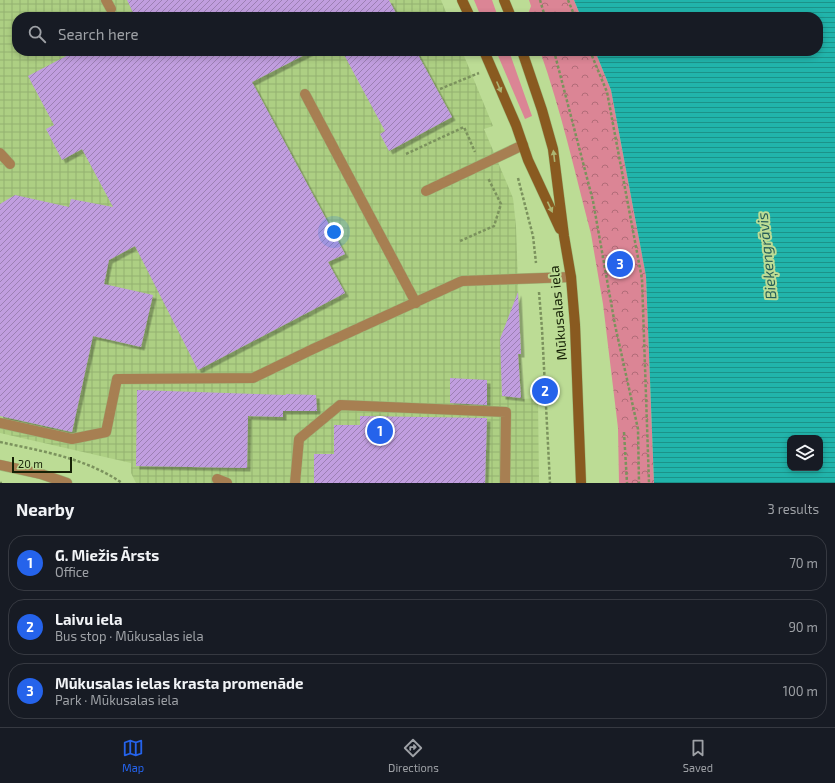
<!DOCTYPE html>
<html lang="en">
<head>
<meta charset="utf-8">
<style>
	body { margin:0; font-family:"Exo 2",sans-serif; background:#242831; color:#f1f3f6 }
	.controls { position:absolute; right:12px; bottom:12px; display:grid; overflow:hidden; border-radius:8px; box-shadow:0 2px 6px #0003 }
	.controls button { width:36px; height:36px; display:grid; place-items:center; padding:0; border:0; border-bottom:1px solid #363941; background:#171b24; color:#f1f3f6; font:20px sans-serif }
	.scale { position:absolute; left:12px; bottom:10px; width:60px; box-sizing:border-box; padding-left:4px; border:2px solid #162106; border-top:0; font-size:11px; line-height:14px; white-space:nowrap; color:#162106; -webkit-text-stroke:3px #bcdc95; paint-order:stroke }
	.you { position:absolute; left:334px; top:232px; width:14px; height:14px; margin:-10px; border:3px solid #fff; border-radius:50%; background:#1a73e8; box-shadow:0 0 0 6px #1a73e833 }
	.badge { display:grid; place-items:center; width:26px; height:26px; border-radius:50%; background:#2563eb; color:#fff; font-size:13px; font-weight:700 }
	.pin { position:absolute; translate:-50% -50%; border:2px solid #fff; box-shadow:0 1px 4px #0006 }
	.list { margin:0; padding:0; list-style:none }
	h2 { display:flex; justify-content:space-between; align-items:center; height:52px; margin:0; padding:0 16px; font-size:17px }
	h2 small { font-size:13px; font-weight:400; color:#9ea1a6 }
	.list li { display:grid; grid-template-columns:26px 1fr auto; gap:12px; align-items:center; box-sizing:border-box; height:56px; margin:0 8px 8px; padding:0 8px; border:1px solid #363941; border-radius:16px }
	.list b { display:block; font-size:15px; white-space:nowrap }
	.list p { margin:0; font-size:13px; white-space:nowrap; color:#9ea1a6 }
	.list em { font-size:13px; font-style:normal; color:#9ea1a6 }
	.icon { flex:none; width:22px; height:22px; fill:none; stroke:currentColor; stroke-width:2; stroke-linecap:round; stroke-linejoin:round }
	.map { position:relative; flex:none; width:835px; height:483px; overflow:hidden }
	.search { position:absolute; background:#171b24; box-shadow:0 2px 6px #0003; left:12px; right:12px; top:12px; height:44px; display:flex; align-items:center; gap:10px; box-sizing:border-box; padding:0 14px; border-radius:16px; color:#9ea1a6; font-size:15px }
	.sheet { height:244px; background:#171b24 }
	nav { display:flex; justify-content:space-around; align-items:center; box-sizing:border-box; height:56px; border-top:1px solid #363941; background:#171b24; font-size:11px; color:#9ea1a6 }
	nav a { display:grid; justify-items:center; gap:2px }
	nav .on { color:#2563eb }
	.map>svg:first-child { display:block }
	.industrial { fill:url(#industrial-grid) }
	.grass { fill:#db8595 }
	.park { fill:url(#park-crowns) }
	.water { fill:url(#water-rules); fill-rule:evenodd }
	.building { fill:url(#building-hatch); filter:url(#shadow) }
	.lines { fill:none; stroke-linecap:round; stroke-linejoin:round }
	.lane-casing { stroke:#9eba7b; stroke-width:11 }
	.street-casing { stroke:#9eba7b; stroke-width:11 }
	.secondary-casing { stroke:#9eba7b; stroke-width:11 }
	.path { stroke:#7b925d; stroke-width:2.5; stroke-dasharray:3 2; stroke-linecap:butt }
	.lane { stroke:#a77f52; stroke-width:10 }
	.street { stroke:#a77f52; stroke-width:10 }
	.secondary { stroke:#895a20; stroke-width:10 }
	.oneway { fill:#adb572 }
	.labels { text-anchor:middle; stroke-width:4; stroke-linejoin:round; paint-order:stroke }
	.street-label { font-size:14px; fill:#162106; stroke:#bcdc95 }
	.water-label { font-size:15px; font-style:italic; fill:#275e59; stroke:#bcdc95 }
</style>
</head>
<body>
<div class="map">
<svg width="835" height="483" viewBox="0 0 835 483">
	<defs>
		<pattern id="industrial-grid" width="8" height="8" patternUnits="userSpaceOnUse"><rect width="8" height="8" fill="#adcf83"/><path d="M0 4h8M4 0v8" fill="none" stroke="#94b170"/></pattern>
		<pattern id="park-crowns" width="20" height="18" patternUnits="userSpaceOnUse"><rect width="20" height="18" fill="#db8595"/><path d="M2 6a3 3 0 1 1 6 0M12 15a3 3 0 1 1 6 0" fill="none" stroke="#b16c78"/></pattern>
		<pattern id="water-rules" width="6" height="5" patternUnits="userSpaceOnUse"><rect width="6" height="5" fill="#21b4ab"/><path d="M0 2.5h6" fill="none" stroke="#1c9289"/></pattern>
		<pattern id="building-hatch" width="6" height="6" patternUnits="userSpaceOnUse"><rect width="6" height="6" fill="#c19edf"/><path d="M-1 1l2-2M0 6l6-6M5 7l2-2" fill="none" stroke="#9c80b3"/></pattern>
		<filter id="shadow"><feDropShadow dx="3.5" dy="3.5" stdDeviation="0" flood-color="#0004"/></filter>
	</defs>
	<rect width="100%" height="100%" fill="#bcdc95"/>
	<path class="industrial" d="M 0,0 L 441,0 L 448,17 L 17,17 L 17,51 L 462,51 L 493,126 L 484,129 L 513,198 L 516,226 L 522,399 L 538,398 L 539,483 L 136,483 L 131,473 L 131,463 L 0,433 Z"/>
	<path class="grass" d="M 474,0 L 492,0 L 498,17 L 481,17 Z
		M 496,51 L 509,51 L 532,116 L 525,119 Z"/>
	<path class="park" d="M 529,0 L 574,0 L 581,17 L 527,17 L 531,6 Z
		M 540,51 L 595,51 L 611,90 L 646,276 L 654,483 L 619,483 L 618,428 L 603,304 L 591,234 C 575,173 561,110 540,51 Z"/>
	<path class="water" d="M 574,0 L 835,0 L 835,483 L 654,483 L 646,276 L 611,90 L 595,51 L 818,51 L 818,17 L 581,17 ZM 790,438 L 820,438 L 820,468 L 790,468 Z"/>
	<path class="building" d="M 127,0 L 389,0 L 398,17 L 135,17 Z
		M 76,51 L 312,51 L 252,82 L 345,254 L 328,262 L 345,293 L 198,370 L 135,246 L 109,260 L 104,284 L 153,295 L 141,347 L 93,336 L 72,432 L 0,416 L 0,204 L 15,195 L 69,207 L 71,199 L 113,207 L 82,149 L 62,160 L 46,129 L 54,125 L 28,76 Z
		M 342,51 L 416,51 L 452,117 L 389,151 L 380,134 L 385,131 Z
		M 518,292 L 521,354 L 518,354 L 521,398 L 502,396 L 500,339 Z
		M 450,378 L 487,380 L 487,405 L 450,403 Z
		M 137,390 L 286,395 L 286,394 L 316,395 L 317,411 L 283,411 L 283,417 L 248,416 L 247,468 L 136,466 Z
		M 360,416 L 487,418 L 485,483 L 314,483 L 314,454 L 334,454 L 334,425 L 360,425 Z"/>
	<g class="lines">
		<defs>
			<path id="lane" d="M 106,0 L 111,9
				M 305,94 L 416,303
				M 0,153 L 10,164
				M 426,191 L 523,145
				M 0,423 L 72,439 L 106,432 L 117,379 L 253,378 L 313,349 L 462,281 L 571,277
				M 217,479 L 227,483
				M 295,483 L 299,439 L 340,405 L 506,412 L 505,483"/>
			<path id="street" d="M 0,465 L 41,474 L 67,483"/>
			<path id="secondary" d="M 462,0 L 470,17
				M 504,0 L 511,17
				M 484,51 L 516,125 L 528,160 L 560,229
				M 522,51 L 542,110 L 553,149 L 564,236 L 571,277 L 575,325 L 581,483"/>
		</defs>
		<use href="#lane" class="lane-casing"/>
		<use href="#street" class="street-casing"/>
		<use href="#secondary" class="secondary-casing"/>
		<path class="path" d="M 540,0 L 545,17
			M 568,0 L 575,17
			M 554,51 L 593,201 L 615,325 L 638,429 L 639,483
			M 590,51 L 607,92 L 642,279 L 649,483
			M 440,89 L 479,73
			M 406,154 L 464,127 L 475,152
			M 518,178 L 533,236 L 536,263
			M 460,241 L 494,226 L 501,204 L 488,178
			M 539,292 L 542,329 L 550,483
			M 624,432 L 627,483
			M 0,442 C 41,451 86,458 122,483
			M 0,483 L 2,483"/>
		<use href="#lane" class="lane"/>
		<use href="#street" class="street"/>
		<use href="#secondary" class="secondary"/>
	</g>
	<defs><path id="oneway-solid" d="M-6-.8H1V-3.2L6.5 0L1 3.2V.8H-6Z"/></defs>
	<g class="oneway">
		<use href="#oneway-solid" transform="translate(499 87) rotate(67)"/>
		<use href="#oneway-solid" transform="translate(554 156) rotate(-97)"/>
		<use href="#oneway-solid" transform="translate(550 207) rotate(65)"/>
	</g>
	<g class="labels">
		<g class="street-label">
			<text transform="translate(558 313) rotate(-95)" y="5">Mūkusalas iela</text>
		</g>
		<g class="water-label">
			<text transform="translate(767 256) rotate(-96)" y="5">Bieķengrāvis</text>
		</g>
	</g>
</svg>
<div class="controls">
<button><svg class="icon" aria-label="layers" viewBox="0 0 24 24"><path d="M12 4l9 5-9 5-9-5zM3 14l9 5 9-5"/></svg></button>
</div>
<div class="scale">20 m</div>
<div class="you"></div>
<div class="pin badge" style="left:380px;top:431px">1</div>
<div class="pin badge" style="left:545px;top:391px">2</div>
<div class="pin badge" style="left:620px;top:264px">3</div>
<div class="search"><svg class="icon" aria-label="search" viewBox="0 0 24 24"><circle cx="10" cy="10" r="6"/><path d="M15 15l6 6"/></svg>Search here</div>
</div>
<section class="sheet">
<h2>Nearby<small>3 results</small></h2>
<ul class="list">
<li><span class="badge">1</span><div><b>G. Miežis Ārsts</b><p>Office</p></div><em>70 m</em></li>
<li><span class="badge">2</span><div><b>Laivu iela</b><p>Bus stop · Mūkusalas iela</p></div><em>90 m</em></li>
<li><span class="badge">3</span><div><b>Mūkusalas ielas krasta promenāde</b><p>Park · Mūkusalas iela</p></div><em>100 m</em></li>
</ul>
</section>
<nav>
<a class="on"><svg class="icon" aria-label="map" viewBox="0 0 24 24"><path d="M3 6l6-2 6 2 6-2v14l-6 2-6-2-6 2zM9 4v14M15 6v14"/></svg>Map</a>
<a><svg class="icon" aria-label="directions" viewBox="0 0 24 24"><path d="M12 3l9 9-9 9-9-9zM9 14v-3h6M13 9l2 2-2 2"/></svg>Directions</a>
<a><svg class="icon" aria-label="saved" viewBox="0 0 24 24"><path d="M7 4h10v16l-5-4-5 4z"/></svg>Saved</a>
</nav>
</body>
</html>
